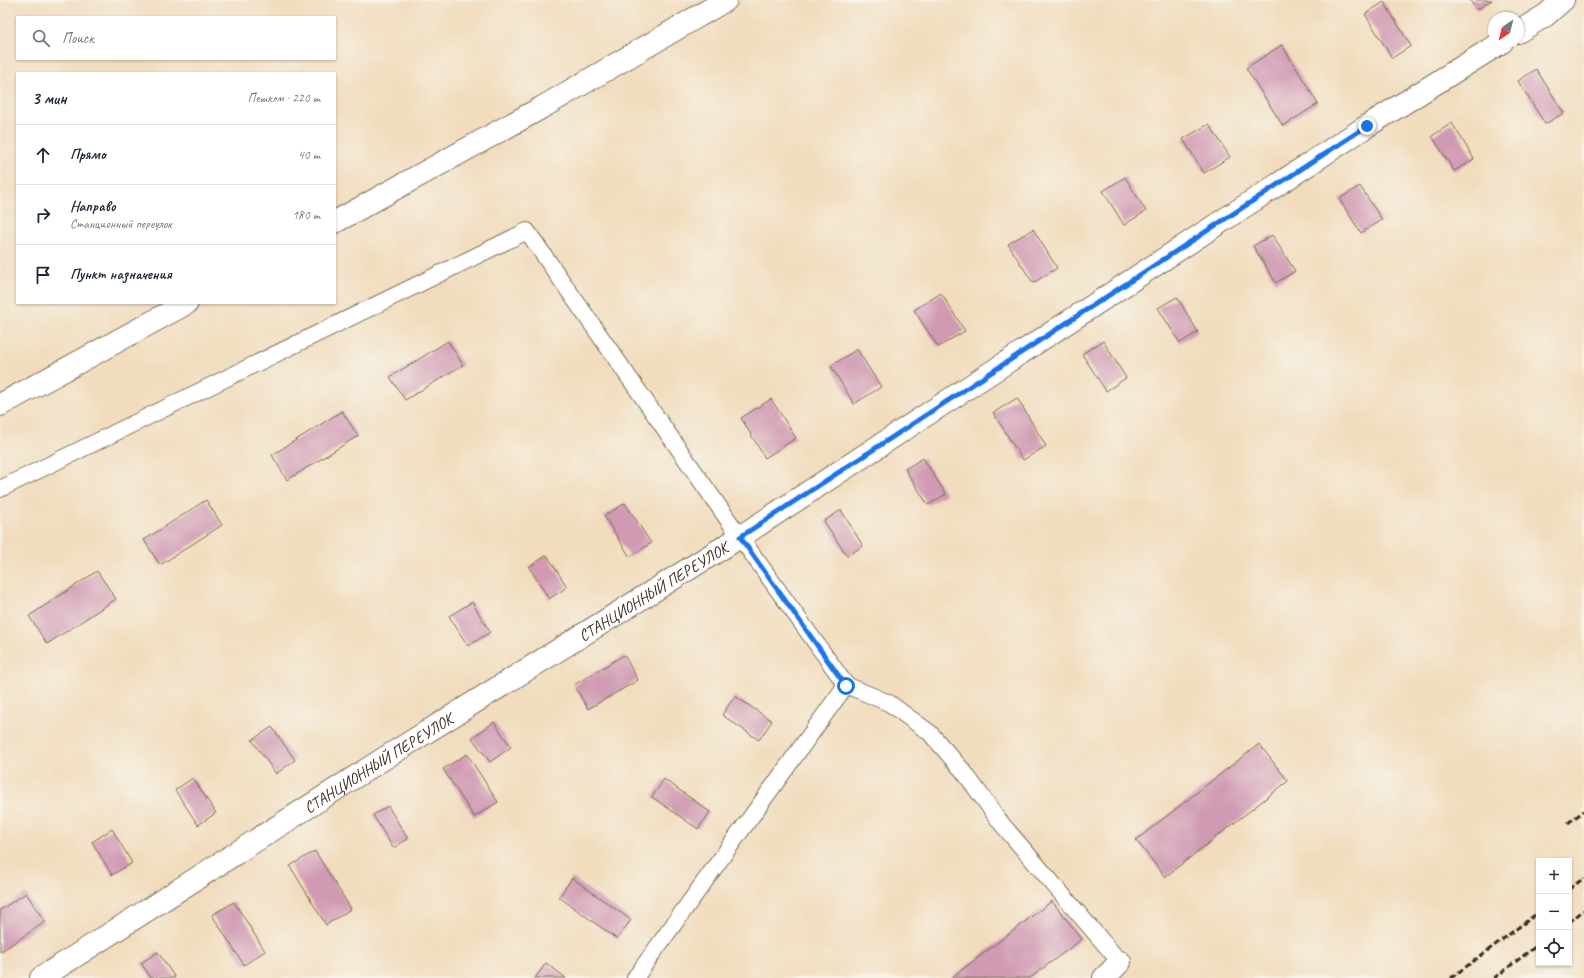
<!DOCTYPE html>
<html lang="ru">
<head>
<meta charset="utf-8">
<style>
	body { margin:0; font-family:Caveat,sans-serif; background:#f2f2f3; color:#1f2937 }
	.controls { position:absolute; right:12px; bottom:12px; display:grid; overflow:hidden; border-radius:0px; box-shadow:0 1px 3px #0004 }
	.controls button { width:36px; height:36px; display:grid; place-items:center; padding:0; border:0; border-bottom:1px solid #e0e1e3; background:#fff; color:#1f2937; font:20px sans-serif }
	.compass { position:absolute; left:1488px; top:12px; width:36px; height:36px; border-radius:50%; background:#fff; box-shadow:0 1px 3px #0004; rotate:215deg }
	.stop { position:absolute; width:12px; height:12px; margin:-9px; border:3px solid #1a73e8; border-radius:50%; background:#fff }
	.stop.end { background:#1a73e8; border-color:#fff; box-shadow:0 1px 4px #0008 }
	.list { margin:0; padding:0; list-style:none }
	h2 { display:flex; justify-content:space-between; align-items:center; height:52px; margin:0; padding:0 16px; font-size:17px }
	h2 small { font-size:13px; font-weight:400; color:#747a83 }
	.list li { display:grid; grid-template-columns:26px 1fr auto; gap:12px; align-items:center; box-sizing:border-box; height:60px; padding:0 16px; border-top:1px solid #e0e1e3 }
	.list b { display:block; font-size:15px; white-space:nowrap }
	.list p { margin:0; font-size:13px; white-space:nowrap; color:#747a83 }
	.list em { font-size:13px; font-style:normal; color:#747a83 }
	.icon { flex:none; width:22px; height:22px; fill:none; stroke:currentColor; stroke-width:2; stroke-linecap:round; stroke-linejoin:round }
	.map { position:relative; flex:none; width:1584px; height:978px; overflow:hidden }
	.search { position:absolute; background:#fff; box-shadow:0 1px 3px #0004; left:16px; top:16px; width:320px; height:44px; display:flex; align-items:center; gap:10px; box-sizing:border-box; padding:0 14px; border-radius:0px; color:#747a83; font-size:15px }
	.panel { position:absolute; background:#fff; box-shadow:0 1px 3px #0004; left:16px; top:72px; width:320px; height:232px; border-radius:0px }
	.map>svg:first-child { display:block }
	.building { fill:#d09ab3 }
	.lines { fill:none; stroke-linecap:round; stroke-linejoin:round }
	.lane-casing { stroke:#7b6956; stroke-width:18 }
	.street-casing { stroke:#7b6956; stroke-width:24 }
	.lane { stroke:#fff; stroke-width:16 }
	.street { stroke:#fff; stroke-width:22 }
	.rail { stroke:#3b2a1e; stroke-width:3; stroke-dasharray:6 3; stroke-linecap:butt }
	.route { stroke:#1a73e8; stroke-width:5 }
	.labels { text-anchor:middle; stroke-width:3; stroke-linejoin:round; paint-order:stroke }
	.street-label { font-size:16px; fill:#3b2a1e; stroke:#f7f3e8 }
</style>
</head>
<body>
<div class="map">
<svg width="1584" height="978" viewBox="0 0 1584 978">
	<rect width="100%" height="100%" fill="#f7f3e8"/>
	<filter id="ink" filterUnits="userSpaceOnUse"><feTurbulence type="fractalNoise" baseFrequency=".025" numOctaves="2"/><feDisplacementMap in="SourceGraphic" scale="8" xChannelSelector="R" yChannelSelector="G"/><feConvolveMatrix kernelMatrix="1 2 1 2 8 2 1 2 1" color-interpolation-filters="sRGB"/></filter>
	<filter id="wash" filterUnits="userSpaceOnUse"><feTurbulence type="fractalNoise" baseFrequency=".012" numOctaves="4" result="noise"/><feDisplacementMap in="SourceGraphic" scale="16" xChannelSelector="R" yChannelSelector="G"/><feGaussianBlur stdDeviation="0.9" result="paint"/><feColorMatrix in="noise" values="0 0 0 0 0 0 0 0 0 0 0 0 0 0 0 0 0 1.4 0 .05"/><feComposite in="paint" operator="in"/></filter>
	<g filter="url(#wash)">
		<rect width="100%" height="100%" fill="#f1ddbe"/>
		<g id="blocks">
			<path class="building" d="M 1470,0 L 1492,0 L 1477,10 Z
				M 1384,2 L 1411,46 L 1392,58 L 1365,14 Z
				M 1282,45 L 1318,104 L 1283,126 L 1246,68 Z
				M 1536,69 L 1564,113 L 1545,124 L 1518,81 Z
				M 1452,123 L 1474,159 L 1454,171 L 1432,136 Z
				M 1209,124 L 1230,157 L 1204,173 L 1183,139 Z
				M 1125,177 L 1146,211 L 1124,225 L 1103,191 Z
				M 1360,186 L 1382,220 L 1361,233 L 1339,199 Z
				M 1033,229 L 1057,268 L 1033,283 L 1008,244 Z
				M 1272,235 L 1295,271 L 1276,283 L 1253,246 Z
				M 941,293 L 965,331 L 938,347 L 914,310 Z
				M 1177,297 L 1198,332 L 1180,343 L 1158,308 Z
				M 448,341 L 463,365 L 405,400 L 390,377 Z
				M 1103,341 L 1126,378 L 1106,391 L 1082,354 Z
				M 857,349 L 881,387 L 854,404 L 831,366 Z
				M 1017,398 L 1046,446 L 1023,460 L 993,413 Z
				M 771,399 L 796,438 L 765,458 L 741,418 Z
				M 342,411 L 358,436 L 287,480 L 272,455 Z
				M 923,458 L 946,494 L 928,505 L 905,469 Z
				M 206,500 L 222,525 L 160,565 L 144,540 Z
				M 625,503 L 651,543 L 630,557 L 604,516 Z
				M 841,510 L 863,546 L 847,556 L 824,521 Z
				M 547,555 L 567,587 L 549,599 L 529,567 Z
				M 97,571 L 116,599 L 47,644 L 29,616 Z
				M 472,602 L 490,632 L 468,646 L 449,616 Z
				M 624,655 L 638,680 L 588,709 L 574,685 Z
				M 735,696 L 772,721 L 759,740 L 722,715 Z
				M 494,722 L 511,747 L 490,762 L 472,738 Z
				M 272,727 L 295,760 L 276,774 L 252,740 Z
				M 1259,744 L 1288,781 L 1165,877 L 1136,840 Z
				M 467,754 L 498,802 L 474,817 L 443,769 Z
				M 193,778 L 216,813 L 198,825 L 175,790 Z
				M 664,779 L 710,812 L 698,829 L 652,797 Z
				M 388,806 L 408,839 L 393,848 L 373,815 Z
				M 112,829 L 132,863 L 112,875 L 92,842 Z
				M 315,851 L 351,909 L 326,925 L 290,866 Z
				M 572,878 L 631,920 L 617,939 L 559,897 Z
				M 26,893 L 45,922 L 0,952 L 0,910 Z
				M 1052,901 L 1082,939 L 1030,978 L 951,978 Z
				M 234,902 L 265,951 L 244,965 L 212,915 Z
				M 158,952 L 175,978 L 151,978 L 141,963 Z
				M 546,963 L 566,978 L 535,978 Z"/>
		</g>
	</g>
	<g filter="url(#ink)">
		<use href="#blocks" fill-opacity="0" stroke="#7b6956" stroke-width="1"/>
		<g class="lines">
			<defs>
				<path id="lane" d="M 0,489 L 527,231 L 740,537 L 846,685 L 635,978
					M 846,685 L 889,703 L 930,733 L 964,772 L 1001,823 L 1120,962"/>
				<g id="street">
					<path d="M 1518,32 L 1546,15 L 1563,0"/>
					<path d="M 335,222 L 541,108 L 726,0"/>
					<path d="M 0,405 L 187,303"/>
					<path id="s1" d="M 41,978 L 380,761 L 740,537 L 1367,126 L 1502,42"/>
					<path d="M 1104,978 L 1120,962"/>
				</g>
			</defs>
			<use href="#lane" class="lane-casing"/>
			<use href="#street" class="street-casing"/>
			<use href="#lane" class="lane"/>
			<use href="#street" class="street"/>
			<path class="rail" d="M 1568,823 L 1584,811
				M 1569,889 L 1584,878
				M 1569,922 L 1584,910
				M 1451,978 L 1539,912
				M 1494,978 L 1539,944"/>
		</g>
	</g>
	<g class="lines" filter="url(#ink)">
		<path class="route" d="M 846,686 L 740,537 L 1367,126"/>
	</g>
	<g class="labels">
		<g class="street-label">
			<text dy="6" stroke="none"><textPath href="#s1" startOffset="724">СТАНЦИОННЫЙ ПЕРЕУЛОК</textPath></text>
			<text dy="6" stroke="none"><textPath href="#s1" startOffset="400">СТАНЦИОННЫЙ ПЕРЕУЛОК</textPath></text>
		</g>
	</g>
</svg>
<div class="controls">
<button>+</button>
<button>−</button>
<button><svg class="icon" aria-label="locate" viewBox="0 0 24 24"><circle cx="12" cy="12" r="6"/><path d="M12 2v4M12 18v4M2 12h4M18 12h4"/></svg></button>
</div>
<svg class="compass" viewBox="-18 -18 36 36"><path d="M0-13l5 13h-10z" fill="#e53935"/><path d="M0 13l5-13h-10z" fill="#747a83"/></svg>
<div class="stop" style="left:846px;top:686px"></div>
<div class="stop end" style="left:1367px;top:126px"></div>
<div class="search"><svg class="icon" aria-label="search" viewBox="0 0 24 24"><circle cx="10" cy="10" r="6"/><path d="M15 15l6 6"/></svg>Поиск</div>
<section class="panel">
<h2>3 мин<small>Пешком · 220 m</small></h2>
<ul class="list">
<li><svg class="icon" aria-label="ahead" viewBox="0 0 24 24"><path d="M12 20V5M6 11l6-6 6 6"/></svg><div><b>Прямо</b></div><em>40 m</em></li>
<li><svg class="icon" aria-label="right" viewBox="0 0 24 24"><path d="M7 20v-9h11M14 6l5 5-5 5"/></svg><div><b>Направо</b><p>Станционный переулок</p></div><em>180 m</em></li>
<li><svg class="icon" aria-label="arrive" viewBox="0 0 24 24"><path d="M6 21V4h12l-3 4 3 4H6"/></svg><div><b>Пункт назначения</b></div></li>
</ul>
</section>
</div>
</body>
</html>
